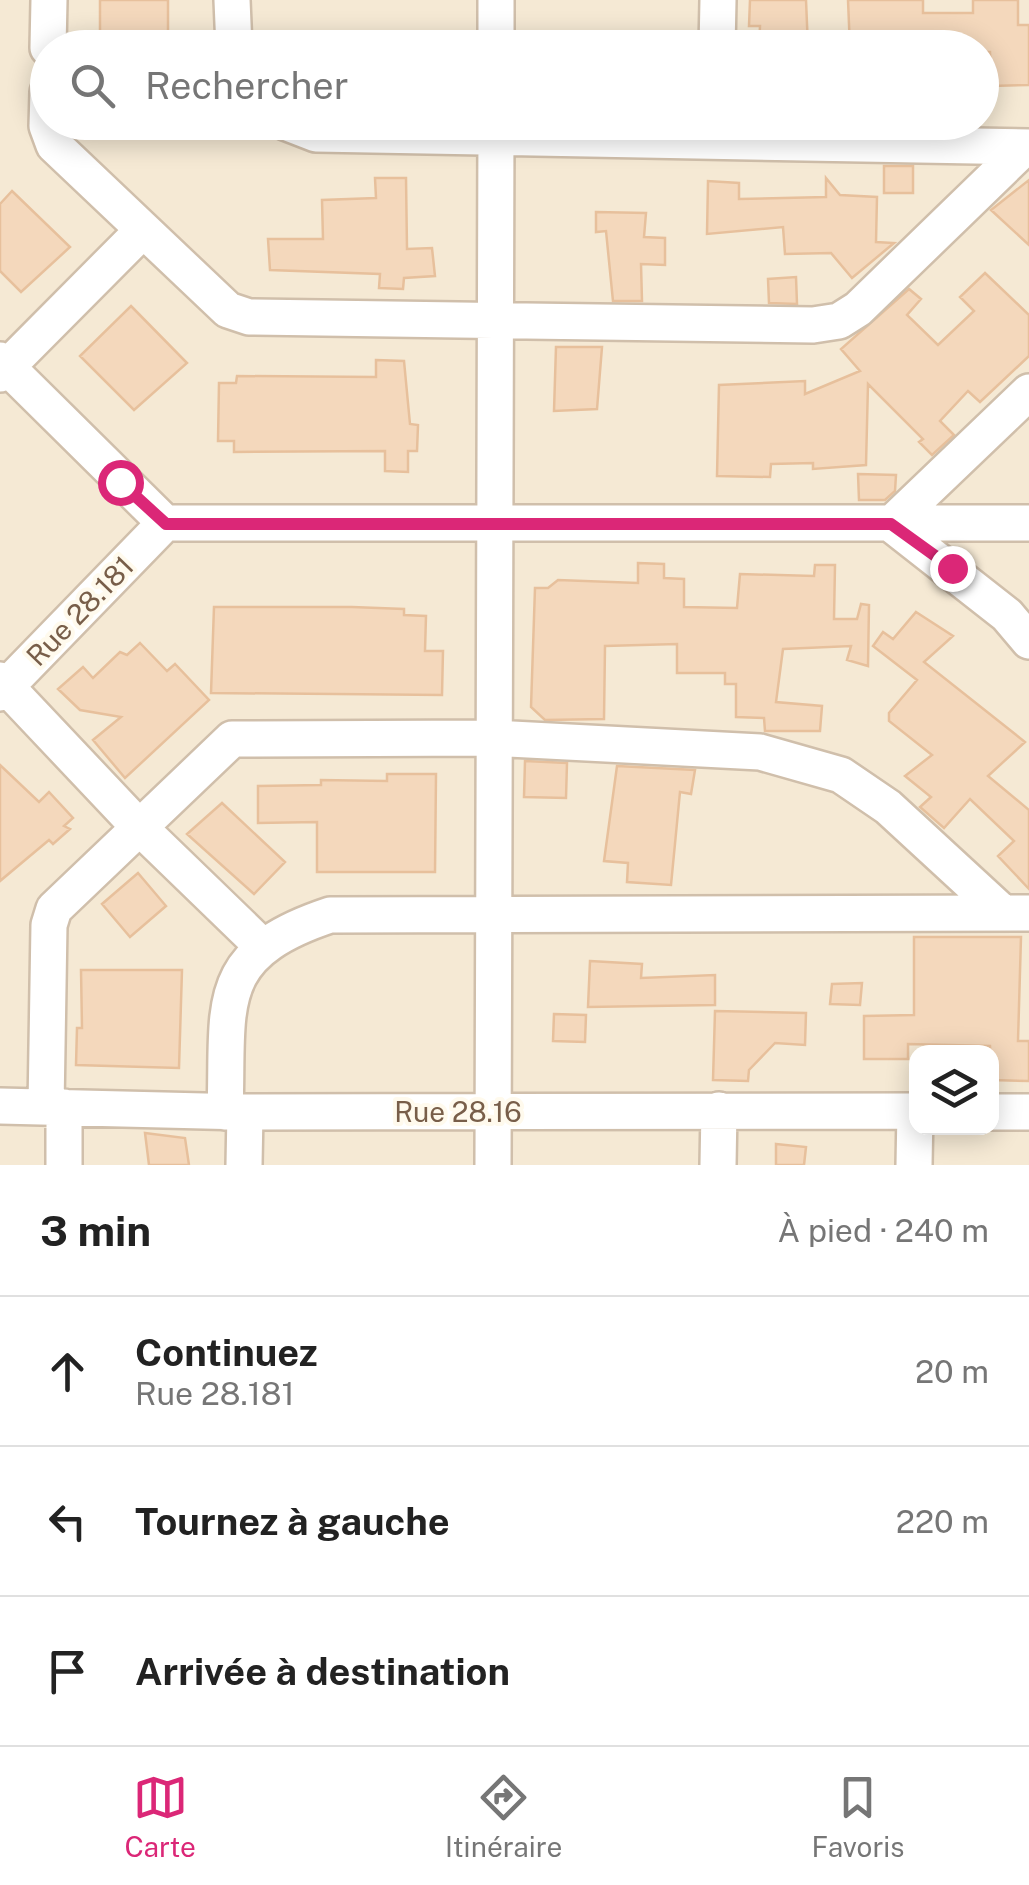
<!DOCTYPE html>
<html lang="fr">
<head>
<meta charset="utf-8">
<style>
	body { margin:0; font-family:"Public Sans",sans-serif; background:#f6f6f6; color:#222 }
	.controls { position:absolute; right:30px; bottom:30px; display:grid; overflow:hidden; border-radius:20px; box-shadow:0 5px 25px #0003 }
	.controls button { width:90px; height:90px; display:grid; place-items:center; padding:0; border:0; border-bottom:2px solid #e0e0e0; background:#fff; color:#222; font:50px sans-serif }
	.stop { position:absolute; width:30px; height:30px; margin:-22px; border:8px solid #db2777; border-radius:50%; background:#fff }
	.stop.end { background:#db2777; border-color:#fff; box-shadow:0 2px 10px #0008 }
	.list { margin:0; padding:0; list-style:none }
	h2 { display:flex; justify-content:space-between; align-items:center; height:130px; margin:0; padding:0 40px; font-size:42px }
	h2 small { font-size:32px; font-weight:400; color:#767676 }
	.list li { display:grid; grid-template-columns:65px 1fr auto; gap:30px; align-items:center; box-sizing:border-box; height:150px; padding:0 40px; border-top:2px solid #e0e0e0 }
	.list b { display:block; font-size:38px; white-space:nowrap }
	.list p { margin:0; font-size:32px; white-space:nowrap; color:#767676 }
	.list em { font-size:32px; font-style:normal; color:#767676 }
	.icon { flex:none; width:55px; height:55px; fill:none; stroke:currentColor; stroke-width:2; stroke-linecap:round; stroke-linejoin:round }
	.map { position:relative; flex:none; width:1029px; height:1165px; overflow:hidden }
	.search { position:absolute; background:#fff; box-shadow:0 5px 25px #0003; left:30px; right:30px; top:30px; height:110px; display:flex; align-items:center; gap:25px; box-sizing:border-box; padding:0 35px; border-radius:55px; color:#767676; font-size:38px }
	.sheet { height:580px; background:#fff }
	nav { display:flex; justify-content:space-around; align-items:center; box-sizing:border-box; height:140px; border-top:2px solid #e0e0e0; background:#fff; font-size:28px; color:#767676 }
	nav a { display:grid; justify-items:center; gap:5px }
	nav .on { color:#db2777 }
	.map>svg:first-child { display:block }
	.residential { fill:#f5e9d4; fill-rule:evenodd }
	.building { fill:#f4d8bc; stroke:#e7c09c; stroke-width:2.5 }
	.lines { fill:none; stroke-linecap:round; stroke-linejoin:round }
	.minor-casing { stroke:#d0bfab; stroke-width:40 }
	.minor { stroke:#fff; stroke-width:35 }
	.route { stroke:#db2777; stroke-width:12 }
	.labels { text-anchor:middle; stroke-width:8; stroke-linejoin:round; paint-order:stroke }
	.street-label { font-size:28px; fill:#785e49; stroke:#fffaed }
</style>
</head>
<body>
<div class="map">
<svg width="1029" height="1165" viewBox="0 0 1029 1165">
	<rect width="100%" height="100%" fill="#fdf6e6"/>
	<path class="residential" d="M 0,0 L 1029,0 L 1029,1165 L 0,1165 ZM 48,48 L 982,48 L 982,122 L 48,122 ZM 916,1052 L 992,1052 L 992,1128 L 916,1128 Z"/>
	<path class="building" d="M 100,0 L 168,0 L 168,48 L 100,48 Z
		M 750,0 L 806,0 L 808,48 L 759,48 L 760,26 L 749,26 Z
		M 848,0 L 923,0 L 923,13 L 973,13 L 973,0 L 1018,0 L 1018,25 L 1029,25 L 1029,85 L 991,86 L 990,52 L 982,52 L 982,48 L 850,48 Z
		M 884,166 L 913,166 L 913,193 L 884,193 Z
		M 375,178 L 406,178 L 407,249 L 432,248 L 435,276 L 404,278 L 403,289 L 379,288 L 380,274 L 270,270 L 268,239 L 323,239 L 322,200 L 376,198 Z
		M 826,178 L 840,195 L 877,197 L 876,242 L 894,243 L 852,278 L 831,253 L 785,254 L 783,227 L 707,234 L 708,181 L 739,183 L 739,199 L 826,197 Z
		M 1029,180 L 1029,245 L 991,210 Z
		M 12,191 L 70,247 L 21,292 L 0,271 L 0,204 Z
		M 596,212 L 646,213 L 644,237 L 665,238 L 665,265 L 641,264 L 642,301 L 613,301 L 606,231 L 596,232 Z
		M 985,273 L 1029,315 L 1029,356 L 980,402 L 968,391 L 940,421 L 954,435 L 932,455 L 919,442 L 923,439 L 868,384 L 866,465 L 813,469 L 813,463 L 771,464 L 770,477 L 717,476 L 719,385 L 805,381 L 805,394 L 860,371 L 841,349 L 909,289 L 921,299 L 907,315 L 938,345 L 974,311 L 960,297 Z
		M 796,277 L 797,304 L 769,303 L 768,279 Z
		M 131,306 L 187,363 L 134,410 L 80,356 Z
		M 556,347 L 602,347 L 597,409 L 554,411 Z
		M 376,360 L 404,361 L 410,424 L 418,425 L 417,451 L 408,451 L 408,472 L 385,471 L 385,451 L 234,452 L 234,441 L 218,441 L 219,383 L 236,383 L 237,376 L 376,377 Z
		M 858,474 L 896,475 L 895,491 L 885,500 L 859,500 Z
		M 638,563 L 664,564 L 664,578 L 684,579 L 684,607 L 737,608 L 740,574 L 814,576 L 815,565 L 835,565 L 834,619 L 857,619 L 861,604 L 869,605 L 868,666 L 847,660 L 851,646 L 783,649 L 776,702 L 822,706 L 820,731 L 765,731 L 764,718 L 736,717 L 736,684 L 725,684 L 725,673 L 677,673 L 677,644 L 605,646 L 604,719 L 545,720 L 531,707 L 535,588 L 548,588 L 558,580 L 638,583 Z
		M 214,607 L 352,607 L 404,609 L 404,615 L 426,616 L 425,651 L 443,651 L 442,695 L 211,693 Z
		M 916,612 L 953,636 L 924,662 L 1025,742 L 988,776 L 1029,810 L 1029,889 L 998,856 L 1014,841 L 970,799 L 944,828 L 920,807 L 931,797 L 905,776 L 932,755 L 889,721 L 889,713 L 917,680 L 873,646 L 883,632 L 893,639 Z
		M 140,643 L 167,671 L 175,664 L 209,700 L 125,778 L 93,740 L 121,717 L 80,710 L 58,689 L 83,667 L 93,678 L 120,652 L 127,655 Z
		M 525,761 L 567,763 L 566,798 L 524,797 Z
		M 0,765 L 39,802 L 49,792 L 73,818 L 64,826 L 70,829 L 53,844 L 49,840 L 0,881 Z
		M 617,766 L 695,770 L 691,794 L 680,792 L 671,885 L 627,882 L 628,863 L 604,861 Z
		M 387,774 L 436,774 L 435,872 L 317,872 L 317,822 L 258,823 L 258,786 L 321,785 L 321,780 L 387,781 Z
		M 222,803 L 285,862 L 254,894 L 187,834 Z
		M 138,873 L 166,906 L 130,937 L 102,904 Z
		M 914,937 L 1021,937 L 1018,1041 L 1029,1041 L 1029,1081 L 992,1080 L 990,1046 L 908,1044 L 908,1059 L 864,1059 L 864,1016 L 914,1015 Z
		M 590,961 L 642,964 L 641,978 L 715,975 L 715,1005 L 588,1007 Z
		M 81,970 L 182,970 L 179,1068 L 76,1065 L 77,1028 L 82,1028 Z
		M 862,983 L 860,1005 L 830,1004 L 832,984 Z
		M 715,1011 L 806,1013 L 805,1045 L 775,1043 L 749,1070 L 748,1081 L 713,1080 Z
		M 554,1014 L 586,1015 L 585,1042 L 553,1041 Z
		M 145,1133 L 185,1138 L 189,1165 L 149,1165 Z
		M 776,1144 L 806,1147 L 804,1165 L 776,1165 Z"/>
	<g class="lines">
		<defs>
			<path id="minor" d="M 232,0 L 234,48
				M 496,0 L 496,48
				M 48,48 L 49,0
				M 717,48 L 718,0
				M 48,92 L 47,126 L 54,145 L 228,310 L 249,317 L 813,325 L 839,321 L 858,309 L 1025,147
				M 285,122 L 316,134 L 1029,147
				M 0,360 L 165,523
				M 0,374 L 142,231
				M 1029,392 L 891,524 L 1007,615 L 1029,641
				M 165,523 L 1029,523
				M 0,680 L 137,825 L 263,947
				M 0,693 L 165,523
				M 0,1106 L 245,1112 L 916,1111
				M 46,1107 L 49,925 L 54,909 L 232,739 L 491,738 L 760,752 L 841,775 L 888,807 L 1002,912
				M 225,1112 C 229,1005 210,955 330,915 L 1029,913
				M 992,1112 L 1029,1112
				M 64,1165 L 64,1107
				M 244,1165 L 245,1112
				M 493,1165 L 496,122
				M 718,1165 L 719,1110
				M 914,1165 L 915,1111"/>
		</defs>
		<use href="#minor" class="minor-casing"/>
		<use href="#minor" class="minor"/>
	</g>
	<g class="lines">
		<path class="route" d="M 120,482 L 166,524 L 891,524 L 952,568"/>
	</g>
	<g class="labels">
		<g class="street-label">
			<text transform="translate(80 611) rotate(-46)" y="10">Rue 28.181</text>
			<text x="458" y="1122">Rue 28.16</text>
		</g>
	</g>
</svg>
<div class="controls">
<button><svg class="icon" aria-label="layers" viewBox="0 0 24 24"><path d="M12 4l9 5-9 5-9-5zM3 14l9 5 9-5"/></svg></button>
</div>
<div class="stop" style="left:120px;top:482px"></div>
<div class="stop end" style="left:952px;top:568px"></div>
<div class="search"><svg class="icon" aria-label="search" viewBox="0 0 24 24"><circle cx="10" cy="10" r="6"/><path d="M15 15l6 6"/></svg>Rechercher</div>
</div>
<section class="sheet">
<h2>3 min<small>À pied · 240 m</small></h2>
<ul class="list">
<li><svg class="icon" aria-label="ahead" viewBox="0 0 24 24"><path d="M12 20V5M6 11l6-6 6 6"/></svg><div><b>Continuez</b><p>Rue 28.181</p></div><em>20 m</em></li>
<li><svg class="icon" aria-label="left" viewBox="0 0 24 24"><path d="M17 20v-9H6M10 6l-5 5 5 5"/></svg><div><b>Tournez à gauche</b></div><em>220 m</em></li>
<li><svg class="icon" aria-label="arrive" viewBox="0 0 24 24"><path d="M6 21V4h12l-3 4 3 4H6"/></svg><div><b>Arrivée à destination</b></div></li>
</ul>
</section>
<nav>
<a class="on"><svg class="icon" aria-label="map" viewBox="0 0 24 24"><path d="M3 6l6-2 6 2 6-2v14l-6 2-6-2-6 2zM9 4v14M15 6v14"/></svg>Carte</a>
<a><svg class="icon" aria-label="directions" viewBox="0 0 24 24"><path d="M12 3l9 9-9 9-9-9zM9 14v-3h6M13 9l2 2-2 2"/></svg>Itinéraire</a>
<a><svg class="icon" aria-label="saved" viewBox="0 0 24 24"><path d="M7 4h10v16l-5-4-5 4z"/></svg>Favoris</a>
</nav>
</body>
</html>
